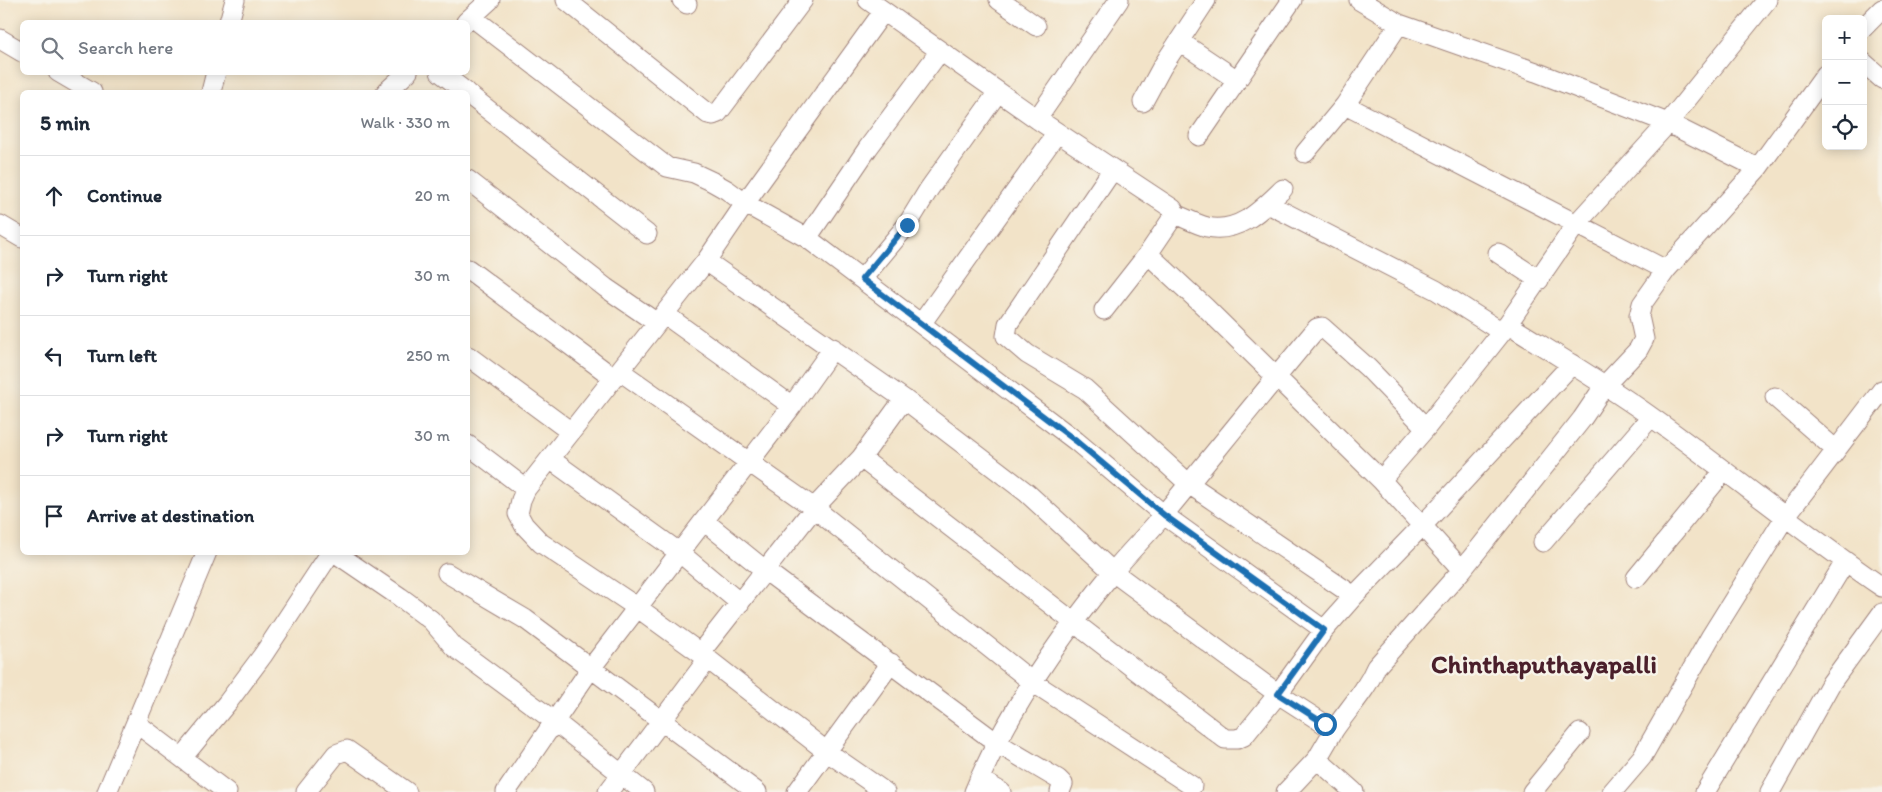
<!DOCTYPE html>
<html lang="en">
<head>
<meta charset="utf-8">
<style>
	body { margin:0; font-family:Itim,sans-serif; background:#f2f2f3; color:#1f2937 }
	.controls { position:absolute; right:15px; top:15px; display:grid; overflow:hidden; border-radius:8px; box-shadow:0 2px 12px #0003 }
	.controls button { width:45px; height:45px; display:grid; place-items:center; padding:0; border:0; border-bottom:1px solid #e0e1e3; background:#fff; color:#1f2937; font:25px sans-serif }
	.stop { position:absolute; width:15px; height:15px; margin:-11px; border:4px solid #1f6fb2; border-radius:50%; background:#fff }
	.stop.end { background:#1f6fb2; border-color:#fff; box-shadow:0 1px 5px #0008 }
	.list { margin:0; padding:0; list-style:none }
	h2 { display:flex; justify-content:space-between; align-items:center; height:65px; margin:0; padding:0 20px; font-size:21px }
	h2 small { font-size:16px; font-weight:400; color:#747a83 }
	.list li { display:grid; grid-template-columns:32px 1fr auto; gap:15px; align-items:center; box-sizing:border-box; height:80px; padding:0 20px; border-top:1px solid #e0e1e3 }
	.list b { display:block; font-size:19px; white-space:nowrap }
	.list em { font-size:16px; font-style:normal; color:#747a83 }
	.icon { flex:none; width:28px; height:28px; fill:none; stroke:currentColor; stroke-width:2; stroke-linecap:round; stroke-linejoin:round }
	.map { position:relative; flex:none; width:1882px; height:792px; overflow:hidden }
	.search { position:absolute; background:#fff; box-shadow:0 2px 12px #0003; left:20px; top:20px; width:450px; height:55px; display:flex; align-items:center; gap:12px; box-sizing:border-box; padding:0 18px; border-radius:8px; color:#747a83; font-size:19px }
	.panel { position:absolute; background:#fff; box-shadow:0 2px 12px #0003; left:20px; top:90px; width:450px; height:465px; border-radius:8px }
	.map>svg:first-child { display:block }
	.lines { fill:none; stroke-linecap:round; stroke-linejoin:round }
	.minor-casing { stroke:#9e817a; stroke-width:21 }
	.minor { stroke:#fff; stroke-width:19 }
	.route { stroke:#1f6fb2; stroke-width:6 }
	.labels { text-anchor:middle; stroke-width:5; stroke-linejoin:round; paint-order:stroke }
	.district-label { font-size:26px; font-weight:bold; fill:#4a1f2b; stroke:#f7f3e8 }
</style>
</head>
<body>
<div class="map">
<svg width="1882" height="792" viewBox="0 0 1882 792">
	<rect width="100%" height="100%" fill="#f7f3e8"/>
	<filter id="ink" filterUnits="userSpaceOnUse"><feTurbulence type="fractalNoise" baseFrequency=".02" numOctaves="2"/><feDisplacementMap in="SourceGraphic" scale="10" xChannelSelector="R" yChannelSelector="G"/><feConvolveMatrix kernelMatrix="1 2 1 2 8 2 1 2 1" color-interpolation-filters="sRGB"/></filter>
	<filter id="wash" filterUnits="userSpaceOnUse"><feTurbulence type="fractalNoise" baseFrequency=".0096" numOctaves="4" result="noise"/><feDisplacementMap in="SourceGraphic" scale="20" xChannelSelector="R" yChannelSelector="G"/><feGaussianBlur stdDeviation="1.12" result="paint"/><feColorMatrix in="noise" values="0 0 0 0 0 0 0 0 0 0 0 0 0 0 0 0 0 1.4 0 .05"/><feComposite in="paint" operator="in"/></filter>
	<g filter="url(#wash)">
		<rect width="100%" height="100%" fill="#f2e3c8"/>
	</g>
	<g filter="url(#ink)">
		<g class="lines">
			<defs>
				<path id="minor" d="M 566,0 L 708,114 L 713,115 L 718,113 L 803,0
					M 682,0 L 687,4
					M 868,0 L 1037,119 L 1173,209 L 1175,214 L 1148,254 L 1206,308 L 1381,480 L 1462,570 L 1376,667 C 1366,691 1348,709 1334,730
					M 999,0 L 1036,26
					M 883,12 L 753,192 L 706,261 L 526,489 L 521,500 L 518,514 L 524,525 L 541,543 L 638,608 L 700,653 L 826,751 L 885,792
					M 472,17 L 667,167 L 694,173 L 711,181 L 727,190 L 746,204 L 807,238 L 1076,441 L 1164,515 L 1324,630
					M 229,22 L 235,0
					M 466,22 L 490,0
					M 1863,28 L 1882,9
					M 0,39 L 22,52
					M 1179,41 L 1237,80
					M 1863,62 L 1882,79
					M 58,72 L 92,92
					M 440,72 L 466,92
					M 211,92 L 216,72
					M 386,92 L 408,72
					M 468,94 L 647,234
					M 1143,102 L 1162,67 L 1206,0
					M 1345,105 L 1666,270 L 1758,168 L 1668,123 L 1536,72 L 1399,24 L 1359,0
					M 1037,119 L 1119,0
					M 1199,136 L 1292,0
					M 1305,153 L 1345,105 L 1399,24
					M 1758,168 L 1826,74
					M 1113,169 L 1008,324 L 1006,336 L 1027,354 L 1085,389 L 1189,484 L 1354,596
					M 468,180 L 606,288 L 657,323
					M 1268,204 L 1436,290 L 1502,332
					M 1175,214 C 1185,218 1196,224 1207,227 C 1239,234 1262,209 1283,189
					M 0,225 L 22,238
					M 807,238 L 868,148 L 940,51
					M 1498,253 L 1539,280
					M 706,261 L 904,399 L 1027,493 L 1113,572 L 1278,694 L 1334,730 L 1317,759 L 1354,792
					M 468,269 L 614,378
					M 862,279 L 907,225 L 929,189 L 998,92
					M 1104,310 L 1148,254
					M 664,314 L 792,406
					M 921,324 L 1057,133
					M 1507,324 C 1555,354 1604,383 1650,416 C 1729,472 1803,533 1882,587
					M 468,356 L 571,432
					M 620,371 L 814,508 L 1031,681 L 1192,786
					M 1775,397 L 1836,450
					M 468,445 L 526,489
					M 861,458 L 1225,739 L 1237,739 L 1244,736 L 1278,694 L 1324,630 L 1354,596 L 1422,526 L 1572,364
					M 550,459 L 680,553 L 740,603
					M 1381,480 L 1426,428 L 1502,332 L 1577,223 L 1668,123 L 1767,0
					M 704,521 L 766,571 L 997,743 L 1058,779 L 1063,784 L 1060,792
					M 1543,542 L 1651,417
					M 334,552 L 400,597 L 431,620 L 454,647 L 554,721 L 644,792
					M 1462,570 L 1582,419 L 1605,385 L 1638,350 L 1644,339 L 1639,316 L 1642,304 L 1666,270
					M 447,573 L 525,619 L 757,792
					M 1636,578 L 1724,471
					M 700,653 L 814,508 L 861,458 L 904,399
					M 136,723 L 227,792
					M 182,758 L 228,702 L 263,655 L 331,552
					M 979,779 L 1001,792
					M 107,792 L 207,552
					M 306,792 L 336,754 L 347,750 L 407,792
					M 506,792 L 591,668 L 792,406 L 833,348
					M 608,792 L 708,659
					M 797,792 L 891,663
					M 974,792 C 1007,712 1058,639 1113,572 C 1129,552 1149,533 1165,513 C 1216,451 1266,389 1317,328 L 1322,327 L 1368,368 L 1426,428
					M 1286,792 L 1317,759
					M 1532,792 L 1580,733
					M 1612,792 L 1642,757 L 1711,636 L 1785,517 L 1882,390
					M 1705,792 L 1845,562
					M 1770,792 L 1831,683 L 1882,613"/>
			</defs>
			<use href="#minor" class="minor-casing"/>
			<use href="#minor" class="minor"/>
		</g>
	</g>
	<g class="lines" filter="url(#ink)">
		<path class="route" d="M 907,225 L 862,279 L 1076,441 L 1164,515 L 1324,630 L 1278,694 L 1325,724"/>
	</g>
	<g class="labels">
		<g class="district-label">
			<text x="1544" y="673">Chinthaputhayapalli</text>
		</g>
	</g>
</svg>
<div class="controls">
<button>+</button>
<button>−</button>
<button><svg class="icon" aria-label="locate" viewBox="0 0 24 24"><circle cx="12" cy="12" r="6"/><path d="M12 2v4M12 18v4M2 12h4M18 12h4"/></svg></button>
</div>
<div class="stop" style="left:1325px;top:724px"></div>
<div class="stop end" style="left:907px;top:225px"></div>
<div class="search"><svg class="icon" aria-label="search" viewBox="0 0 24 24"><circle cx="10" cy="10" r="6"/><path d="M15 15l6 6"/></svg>Search here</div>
<section class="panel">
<h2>5 min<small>Walk · 330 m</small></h2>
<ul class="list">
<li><svg class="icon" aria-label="ahead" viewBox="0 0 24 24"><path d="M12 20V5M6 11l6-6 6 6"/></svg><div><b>Continue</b></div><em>20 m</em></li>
<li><svg class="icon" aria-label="right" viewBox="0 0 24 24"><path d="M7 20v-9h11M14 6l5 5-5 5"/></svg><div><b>Turn right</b></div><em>30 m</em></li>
<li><svg class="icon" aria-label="left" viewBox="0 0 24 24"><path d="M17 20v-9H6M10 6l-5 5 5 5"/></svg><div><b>Turn left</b></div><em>250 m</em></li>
<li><svg class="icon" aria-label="right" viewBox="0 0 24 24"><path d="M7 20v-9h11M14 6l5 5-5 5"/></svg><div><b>Turn right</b></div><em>30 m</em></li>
<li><svg class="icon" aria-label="arrive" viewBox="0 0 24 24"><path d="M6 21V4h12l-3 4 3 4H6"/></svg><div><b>Arrive at destination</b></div></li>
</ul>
</section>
</div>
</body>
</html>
